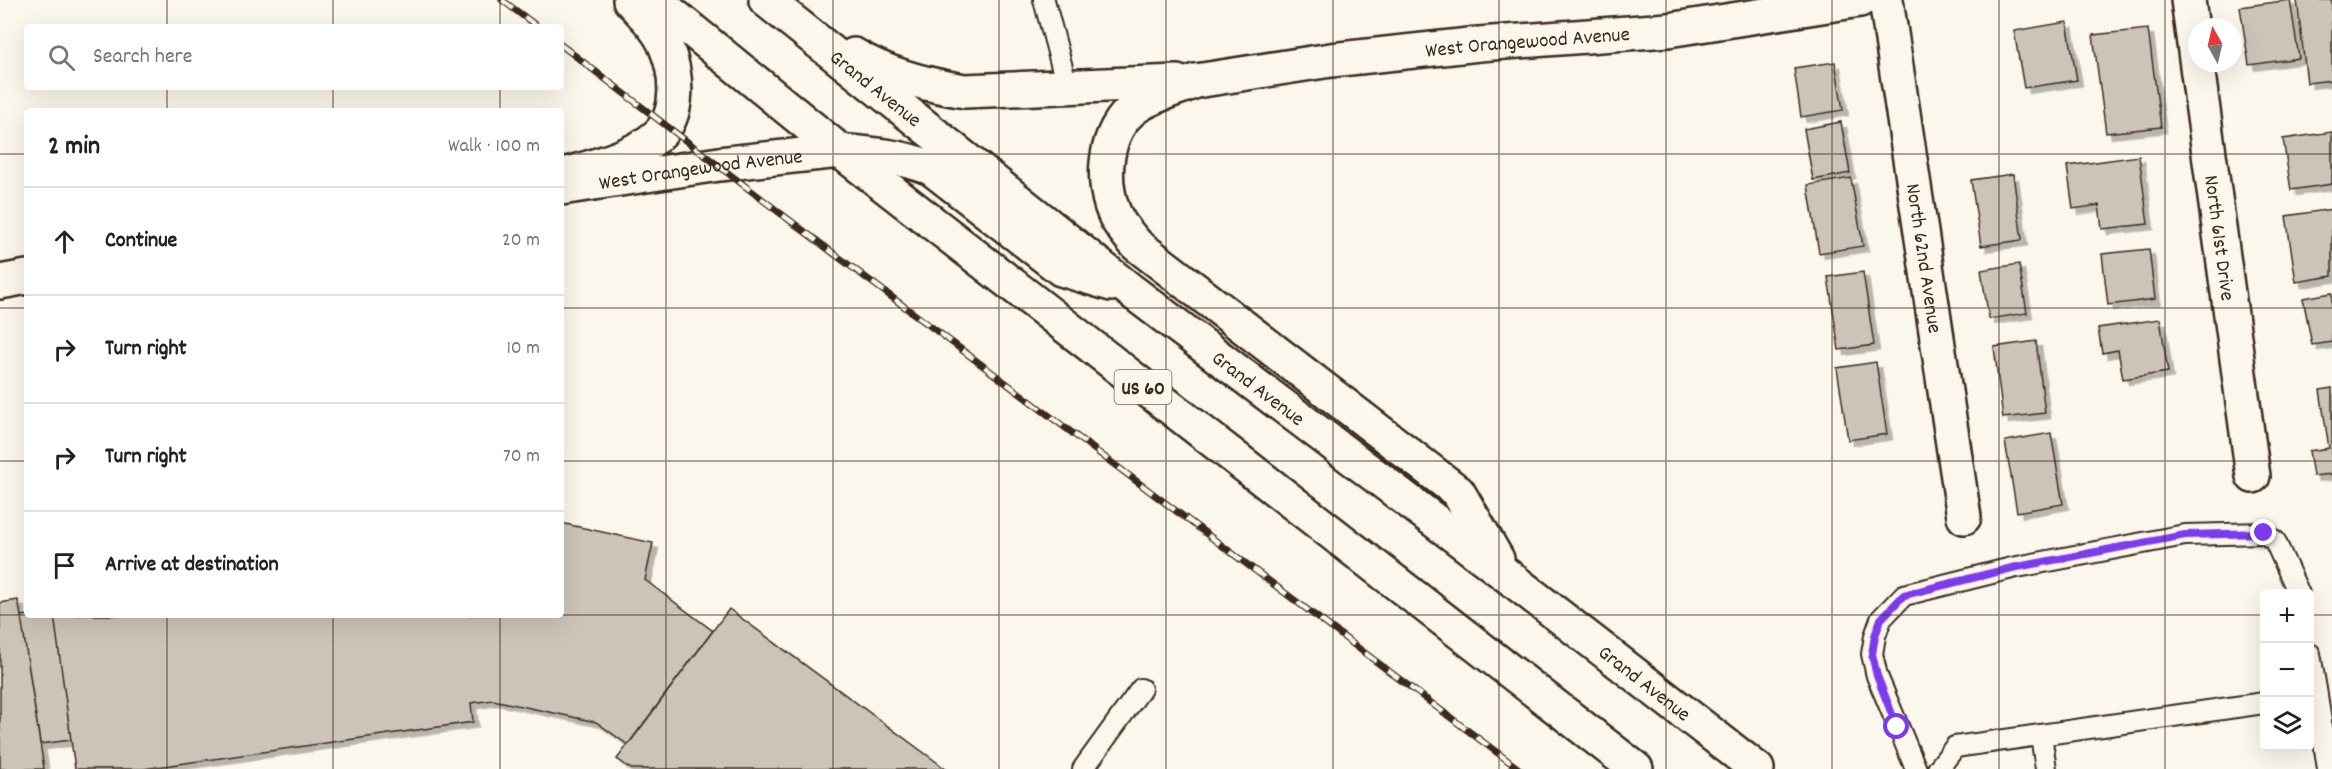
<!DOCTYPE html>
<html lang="en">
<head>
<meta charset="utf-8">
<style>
	body { margin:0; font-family:Dekko,sans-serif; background:#f6f6f6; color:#222 }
	.controls { position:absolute; right:18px; bottom:18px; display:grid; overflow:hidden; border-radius:6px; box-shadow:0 6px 24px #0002 }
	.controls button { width:54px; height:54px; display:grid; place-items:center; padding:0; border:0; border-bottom:2px solid #e0e0e0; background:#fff; color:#222; font:30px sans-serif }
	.compass { position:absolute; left:2188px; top:18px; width:54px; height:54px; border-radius:50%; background:#fff; box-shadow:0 6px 24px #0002; rotate:352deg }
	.stop { position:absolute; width:18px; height:18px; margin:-14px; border:4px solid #7c3aed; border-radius:50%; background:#fff }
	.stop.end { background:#7c3aed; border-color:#fff; box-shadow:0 2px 6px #0008 }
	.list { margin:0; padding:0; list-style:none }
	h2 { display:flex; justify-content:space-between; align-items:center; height:78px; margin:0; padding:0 24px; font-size:26px }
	h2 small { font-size:20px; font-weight:400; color:#767676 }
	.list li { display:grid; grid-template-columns:39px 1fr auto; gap:18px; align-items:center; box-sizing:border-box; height:108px; padding:0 24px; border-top:2px solid #e0e0e0 }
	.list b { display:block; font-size:22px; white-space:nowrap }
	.list em { font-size:20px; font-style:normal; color:#767676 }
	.icon { flex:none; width:33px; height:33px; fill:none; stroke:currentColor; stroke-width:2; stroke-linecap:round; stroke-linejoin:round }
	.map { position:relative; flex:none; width:2332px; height:769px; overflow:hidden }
	.search { position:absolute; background:#fff; box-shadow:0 6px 24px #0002; left:24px; top:24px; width:540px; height:66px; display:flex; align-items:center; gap:15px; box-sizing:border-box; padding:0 21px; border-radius:6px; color:#767676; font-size:22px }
	.panel { position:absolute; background:#fff; box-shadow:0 6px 24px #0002; left:24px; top:108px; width:540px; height:510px; border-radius:6px }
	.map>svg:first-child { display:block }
	.building { fill:#ccc4b9; stroke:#3b2a1e; stroke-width:1.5; filter:url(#shadow) }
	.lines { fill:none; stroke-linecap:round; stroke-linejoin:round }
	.service-casing { stroke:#3b2a1e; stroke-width:24 }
	.minor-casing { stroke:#3b2a1e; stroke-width:38 }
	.tertiary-casing { stroke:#3b2a1e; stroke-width:38 }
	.trunk-casing { stroke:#3b2a1e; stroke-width:38 }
	.service { stroke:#fbf7ec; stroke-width:20 }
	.minor { stroke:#fbf7ec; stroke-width:33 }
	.tertiary { stroke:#fbf7ec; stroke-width:33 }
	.trunk { stroke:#fbf7ec; stroke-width:33 }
	.rail-casing { stroke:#3b2a1e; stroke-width:7 }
	.rail { stroke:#fbf7ec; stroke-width:4.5; stroke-dasharray:14; stroke-linecap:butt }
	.route { stroke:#7c3aed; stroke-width:8 }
	.grid { fill:none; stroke:#3b2a1e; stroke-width:1.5; stroke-opacity:0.55 }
	.labels { text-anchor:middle; stroke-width:6; stroke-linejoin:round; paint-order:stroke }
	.shield { fill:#fbf7ec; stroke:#75685c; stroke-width:1.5 }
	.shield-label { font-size:20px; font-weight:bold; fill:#3b2a1e }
	.street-label { font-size:21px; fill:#3b2a1e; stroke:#fbf7ec }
</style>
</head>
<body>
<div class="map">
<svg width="2332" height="769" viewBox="0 0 2332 769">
	<defs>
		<filter id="shadow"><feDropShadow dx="5.5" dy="5.5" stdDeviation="0" flood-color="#0004"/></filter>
	</defs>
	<rect width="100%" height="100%" fill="#fbf7ec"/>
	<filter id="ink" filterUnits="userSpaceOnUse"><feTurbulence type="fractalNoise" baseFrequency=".0167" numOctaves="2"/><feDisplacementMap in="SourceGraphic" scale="12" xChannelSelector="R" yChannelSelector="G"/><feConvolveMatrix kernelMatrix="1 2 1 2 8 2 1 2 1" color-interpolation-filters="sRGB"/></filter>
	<g filter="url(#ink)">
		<path class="building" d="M 2290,0 L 2299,58 L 2249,65 L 2240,7 Z
			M 2297,0 L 2332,0 L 2332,80 L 2307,83 Z
			M 2067,22 L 2077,80 L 2024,88 L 2014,31 Z
			M 2148,29 L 2161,127 L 2106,133 L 2093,35 Z
			M 1835,62 L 1843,110 L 1801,117 L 1794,68 Z
			M 1841,122 L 1850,173 L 1813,180 L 1804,129 Z
			M 2332,132 L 2332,184 L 2291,190 L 2283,139 Z
			M 2139,156 L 2148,224 L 2102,229 L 2099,205 L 2073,209 L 2067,166 Z
			M 2013,174 L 2022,240 L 1981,246 L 1971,180 Z
			M 1851,178 L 1863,246 L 1819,253 L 1808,185 Z
			M 2332,209 L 2332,276 L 2296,282 L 2286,216 Z
			M 2149,249 L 2155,299 L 2108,305 L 2102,254 Z
			M 2019,264 L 2027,313 L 1989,319 L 1981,270 Z
			M 1863,272 L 1874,345 L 1839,350 L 1828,277 Z
			M 2332,293 L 2332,342 L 2312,345 L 2303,298 Z
			M 2160,319 L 2168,372 L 2123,379 L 2118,350 L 2102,353 L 2098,328 Z
			M 2036,341 L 2045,413 L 2003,418 L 1994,347 Z
			M 1876,362 L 1887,434 L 1848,440 L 1837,368 Z
			M 2332,388 L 2332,474 L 2313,476 L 2309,451 L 2329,448 L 2320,390 Z
			M 2051,433 L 2063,504 L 2017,512 L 2005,441 Z
			M 561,523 L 653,543 L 645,580 L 713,631 L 628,745 L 596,722 L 493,700 L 471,703 L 473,722 L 143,769 L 75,769 L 54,615 L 561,615 Z
			M 18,600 L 21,616 L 44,769 L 0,769 L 0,603 Z
			M 729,609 L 946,769 L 631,769 L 617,759 Z
			M 31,615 L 54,615 L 71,740 L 40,744 L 21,616 Z"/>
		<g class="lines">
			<defs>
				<path id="service" d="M 1044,0 L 1067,86
					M 2310,654 L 2317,695
					M 2310,696 L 2317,695 L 2328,769
					M 2041,735 L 2046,769
					M 1083,769 L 1141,689
					M 1916,769 L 1877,676 L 1872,654 L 1875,636 L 1881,619 L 1904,595 L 2012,568 L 2185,535 L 2264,533 L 2275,541 L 2299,594
					M 1938,769 L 1955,747 L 2264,703"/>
				<g id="minor">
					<path id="s1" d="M 1886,0 L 1964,517"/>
					<path id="s2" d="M 2188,0 L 2253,476"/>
				</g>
				<g id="tertiary">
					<path id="s3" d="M 1196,81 L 1331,60 L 1479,44 L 1668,30 L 1860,0"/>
					<path id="s4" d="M 561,188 L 719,164 L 840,151"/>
					<path d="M 0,282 L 27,277"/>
				</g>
				<g id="trunk">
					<path d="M 655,0 L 840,151 L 1636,769"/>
					<path id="s5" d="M 766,0 L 1130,290 L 1505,574 L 1757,769"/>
					<path d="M 854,55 C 887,75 927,85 965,91 L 1177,82"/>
					<path d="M 1196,81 C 1177,89 1155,94 1137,106 C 1103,129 1099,185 1117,219 C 1122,228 1130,237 1137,245 L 1458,492 L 1497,559"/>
					<path d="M 840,151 C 872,154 901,156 931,168 L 1061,269 L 1111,284"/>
					<path d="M 561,176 C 593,166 633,158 658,135 C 681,114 677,73 666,47 C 659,29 643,14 630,0"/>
				</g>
			</defs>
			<use href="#service" class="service-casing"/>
			<use href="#minor" class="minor-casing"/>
			<use href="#tertiary" class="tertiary-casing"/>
			<use href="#trunk" class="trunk-casing"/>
			<use href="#service" class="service"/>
			<use href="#minor" class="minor"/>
			<use href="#tertiary" class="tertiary"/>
			<use href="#trunk" class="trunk"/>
			<defs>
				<path id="rail" d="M 502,0 L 538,27
					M 561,45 L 784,216 L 1519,769"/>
			</defs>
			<use href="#rail" class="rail-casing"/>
			<use href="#rail" class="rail"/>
		</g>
	</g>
	<g class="lines" filter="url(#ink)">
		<path class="route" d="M 1897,727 L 1877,676 L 1872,654 L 1875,636 L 1881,619 L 1904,595 L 2012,568 L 2185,535 L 2264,533"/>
	</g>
	<path class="grid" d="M 167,0 L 167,27M 333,0 L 333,27M 500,0 L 500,27M 666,0 L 666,769M 833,0 L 833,769M 999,0 L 999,769M 1166,0 L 1166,769M 1333,0 L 1333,769M 1499,0 L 1499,769M 1666,0 L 1666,769M 1832,0 L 1832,769M 1999,0 L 1999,769M 2165,0 L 2165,769M 167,87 L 167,111M 333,87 L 333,111M 500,87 L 500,111M 0,154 L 27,154M 561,154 L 2332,154M 0,308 L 27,308M 561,308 L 2332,308M 0,461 L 27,461M 561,461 L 2332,461M 0,615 L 2264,615M 167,615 L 167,769M 333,615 L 333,769M 500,615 L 500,769M 2310,615 L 2332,615"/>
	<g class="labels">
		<rect class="shield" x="1114.5" y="370" width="57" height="34" rx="4.5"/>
		<g class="shield-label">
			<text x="1143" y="394">US 60</text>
		</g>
		<g class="street-label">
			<text dy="7" stroke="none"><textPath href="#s3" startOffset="334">West Orangewood Avenue</textPath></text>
			<text dy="7" stroke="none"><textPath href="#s5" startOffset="141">Grand Avenue</textPath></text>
			<text dy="7" stroke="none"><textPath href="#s4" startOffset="141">West Orangewood Avenue</textPath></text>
			<text dy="7" stroke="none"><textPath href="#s2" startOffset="240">North 61st Drive</textPath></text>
			<text dy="7" stroke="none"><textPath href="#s1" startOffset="261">North 62nd Avenue</textPath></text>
			<text dy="7" stroke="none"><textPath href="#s5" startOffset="627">Grand Avenue</textPath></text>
			<text dy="7" stroke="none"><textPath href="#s5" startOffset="1113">Grand Avenue</textPath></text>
		</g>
	</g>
</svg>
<div class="controls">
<button>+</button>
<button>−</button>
<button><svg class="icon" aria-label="layers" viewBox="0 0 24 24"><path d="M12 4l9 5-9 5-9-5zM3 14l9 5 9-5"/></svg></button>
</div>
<svg class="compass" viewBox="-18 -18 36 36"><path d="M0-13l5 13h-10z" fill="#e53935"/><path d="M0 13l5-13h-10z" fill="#767676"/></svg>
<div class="stop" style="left:1897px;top:727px"></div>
<div class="stop end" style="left:2264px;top:533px"></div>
<div class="search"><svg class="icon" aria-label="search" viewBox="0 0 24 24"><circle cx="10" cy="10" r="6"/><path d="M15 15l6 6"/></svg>Search here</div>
<section class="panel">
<h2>2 min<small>Walk · 100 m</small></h2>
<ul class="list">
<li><svg class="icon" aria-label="ahead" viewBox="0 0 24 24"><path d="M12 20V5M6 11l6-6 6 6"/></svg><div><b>Continue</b></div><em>20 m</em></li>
<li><svg class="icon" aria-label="right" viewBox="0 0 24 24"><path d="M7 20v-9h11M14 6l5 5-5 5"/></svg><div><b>Turn right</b></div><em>10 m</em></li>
<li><svg class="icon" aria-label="right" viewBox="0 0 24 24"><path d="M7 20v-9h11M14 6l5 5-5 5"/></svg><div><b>Turn right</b></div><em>70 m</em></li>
<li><svg class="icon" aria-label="arrive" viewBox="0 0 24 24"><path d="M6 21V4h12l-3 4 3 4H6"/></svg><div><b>Arrive at destination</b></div></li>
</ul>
</section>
</div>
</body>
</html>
